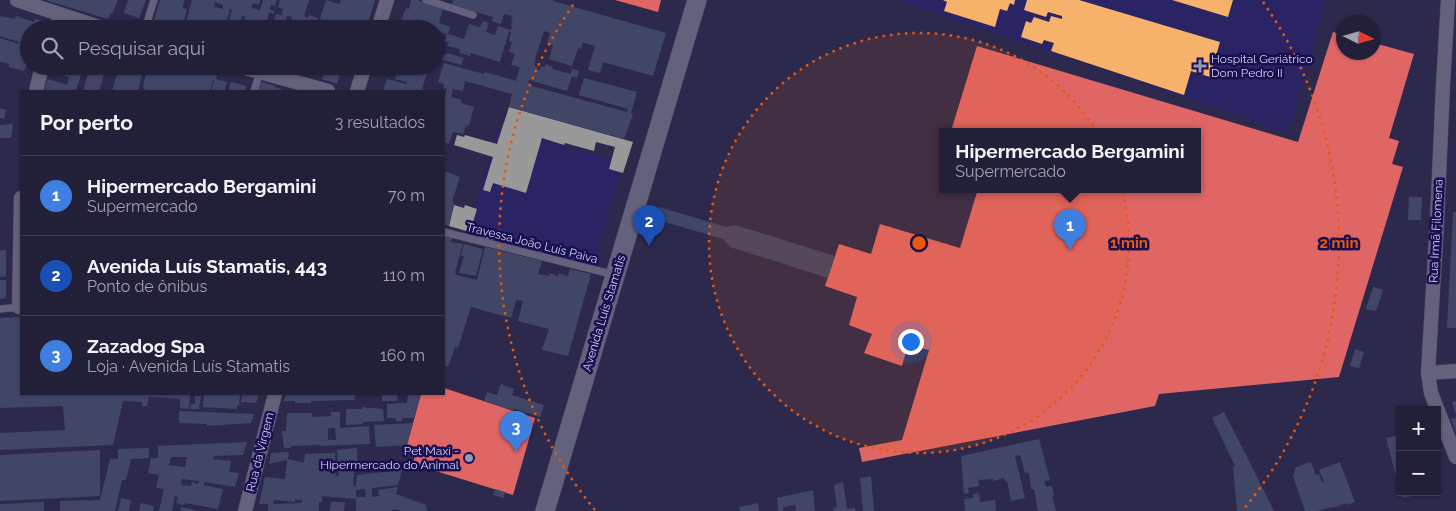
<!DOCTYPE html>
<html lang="pt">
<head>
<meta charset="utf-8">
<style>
	body { margin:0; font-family:Raleway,sans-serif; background:#2e2c44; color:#f1f3f6 }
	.controls { position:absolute; right:15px; bottom:15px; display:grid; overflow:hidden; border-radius:0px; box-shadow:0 1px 4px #0004 }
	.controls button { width:45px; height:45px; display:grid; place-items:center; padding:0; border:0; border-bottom:1px solid #3f3d53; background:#221f39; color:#f1f3f6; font:25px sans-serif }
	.compass { position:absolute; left:1336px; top:15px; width:45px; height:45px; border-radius:50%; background:#221f39; box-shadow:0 1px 4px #0004; rotate:95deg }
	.you { position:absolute; left:910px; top:341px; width:18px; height:18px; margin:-12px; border:4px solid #fff; border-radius:50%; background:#1a73e8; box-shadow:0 0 0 8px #1a73e833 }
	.badge { display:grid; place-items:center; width:32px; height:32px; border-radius:50%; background:#d93025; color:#fff; font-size:16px; font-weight:700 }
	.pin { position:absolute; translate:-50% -41px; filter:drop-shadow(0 1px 2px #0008) }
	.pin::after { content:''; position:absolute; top:26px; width:18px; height:15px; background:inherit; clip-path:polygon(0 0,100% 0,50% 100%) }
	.popup { position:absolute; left:939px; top:128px; width:262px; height:65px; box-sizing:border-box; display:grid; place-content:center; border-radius:0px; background:#221f39; filter:drop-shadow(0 1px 4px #0005); font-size:16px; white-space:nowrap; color:#a2a2ae }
	.popup b { font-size:19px; color:#f1f3f6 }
	.popup::after { content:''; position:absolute; left:50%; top:100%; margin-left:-10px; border:10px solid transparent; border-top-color:#221f39 }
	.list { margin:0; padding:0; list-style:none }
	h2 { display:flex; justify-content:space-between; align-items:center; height:65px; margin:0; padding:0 20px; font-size:21px }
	h2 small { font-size:16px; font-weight:400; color:#a2a2ae }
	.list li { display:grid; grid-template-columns:32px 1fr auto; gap:15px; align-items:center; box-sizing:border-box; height:80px; padding:0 20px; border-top:1px solid #3f3d53 }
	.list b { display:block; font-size:19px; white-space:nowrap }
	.list p { margin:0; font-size:16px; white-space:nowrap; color:#a2a2ae }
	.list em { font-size:16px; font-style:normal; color:#a2a2ae }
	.icon { flex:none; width:28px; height:28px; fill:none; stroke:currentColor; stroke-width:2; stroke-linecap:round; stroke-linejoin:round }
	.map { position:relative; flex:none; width:1456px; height:511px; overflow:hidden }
	.search { position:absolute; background:#221f39; box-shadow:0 1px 4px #0004; left:20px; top:20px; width:425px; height:55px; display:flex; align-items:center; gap:12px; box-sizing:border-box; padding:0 18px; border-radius:28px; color:#a2a2ae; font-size:19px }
	.panel { position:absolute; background:#221f39; box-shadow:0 1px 4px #0004; left:20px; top:90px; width:425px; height:305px; border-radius:0px }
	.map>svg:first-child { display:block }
	.built { fill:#2a2364 }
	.shops { fill:#e06666 }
	.health { fill:#f6b26b }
	.industry { fill:#999 }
	.building { fill:#414667; fill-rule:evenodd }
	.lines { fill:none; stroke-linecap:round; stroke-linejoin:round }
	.service-casing { stroke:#484563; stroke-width:8 }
	.minor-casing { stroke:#484563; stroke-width:15 }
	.secondary-casing { stroke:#484563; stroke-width:20 }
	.service { stroke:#63617c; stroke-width:7 }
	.minor { stroke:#63617c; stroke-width:14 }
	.secondary { stroke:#63617c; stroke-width:19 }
	.ring { fill:none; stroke:#e8590c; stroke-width:2.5; stroke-dasharray:2.5 5 }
	.poi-dot { fill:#9696bc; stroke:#1a0f4e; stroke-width:2 }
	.labels { text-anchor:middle; stroke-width:5; stroke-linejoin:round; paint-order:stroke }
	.poi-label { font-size:12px; fill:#ced1f8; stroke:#1a0f4e; text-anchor:start }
	.street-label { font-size:12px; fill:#ced1f8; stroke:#1a0f4e }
	.centre { fill:#e8590c; stroke:#1a0f4e; stroke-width:2.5 }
	.ring-label { font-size:15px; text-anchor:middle; font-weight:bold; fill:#e8590c; stroke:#1a0f4e; stroke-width:5; stroke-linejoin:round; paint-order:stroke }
</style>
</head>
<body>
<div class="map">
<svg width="1456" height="511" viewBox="0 0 1456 511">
	<rect width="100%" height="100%" fill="#2d294c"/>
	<path class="built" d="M 897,0 L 1326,0 L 1289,133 Z
		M 497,128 L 623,162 L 593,267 L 467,234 Z"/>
	<path class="shops" d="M 615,0 L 661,0 L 658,12 Z
		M 1333,32 L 1344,35 L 1344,52 L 1374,52 L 1374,43 L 1414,54 L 1389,138 L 1399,141 L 1392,164 L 1403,167 L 1339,377 L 1159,394 L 1155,406 L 862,462 L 859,448 L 902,440 L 929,350 L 908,345 L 902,366 L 864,353 L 872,334 L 849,325 L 857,297 L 825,286 L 839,244 L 871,254 L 880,224 L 960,248 L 978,189 L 1198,189 L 1198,131 L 951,131 L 977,46 L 1298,142 Z
		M 444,388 L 535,418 L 513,495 L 413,464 L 417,447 L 407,445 L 421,394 L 444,394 Z"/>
	<path class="health" d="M 943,0 L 1015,0 L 1014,5 L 1010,3 L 1007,11 L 1000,9 L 995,27 L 944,11 L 947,2 Z
		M 1027,0 L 1079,0 L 1220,42 L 1210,77 L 1191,71 L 1184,95 L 1051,51 L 1054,43 L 1044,40 L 1042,44 L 1021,37 L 1026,21 L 1031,23 L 1034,17 L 1049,22 L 1051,16 L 1062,19 L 1062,16 L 1048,12 L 1046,17 L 1024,10 Z
		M 1172,0 L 1233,0 L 1228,17 Z"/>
	<path class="industry" d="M 509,107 L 633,142 L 623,173 L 609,169 L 615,147 L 596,142 L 594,151 L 565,143 L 564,145 L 542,138 L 526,193 L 493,183 L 490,192 L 483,190 L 493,157 L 454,145 L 457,135 L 464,137 L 465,135 L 497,144 Z
		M 454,205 L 464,208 L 465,205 L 477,209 L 470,232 L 449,226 Z
		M 481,229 L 495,233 L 493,240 L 479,237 Z"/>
	<path class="building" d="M 45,0 L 118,0 L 112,14 L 111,13 L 108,19 Z
		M 128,0 L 146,0 L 139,18 L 124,13 Z
		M 160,0 L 184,0 L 183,8 L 187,9 L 182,29 L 174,29 L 164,26 L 163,29 L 147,29 L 151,19 L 154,20 Z
		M 192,0 L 260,0 L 259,5 L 253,3 L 251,8 L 260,10 L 263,0 L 277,0 L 275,6 L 271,5 L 270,10 L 274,11 L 274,14 L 269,12 L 267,20 L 270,21 L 268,29 L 227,29 L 232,9 L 230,9 L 225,29 L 184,29 ZM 215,2 L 223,5 L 223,9 L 214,7 ZM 242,16 L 245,17 L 243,25 L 240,24 Z
		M 280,0 L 309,0 L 304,16 L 308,18 L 309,15 L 318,18 L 315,29 L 288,29 L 292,17 L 287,16 L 285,21 L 287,22 L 285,29 L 271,29 L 276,14 L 282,15 L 283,9 L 278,7 Z
		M 326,0 L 340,4 L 341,0 L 375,0 L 366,29 L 336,29 L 338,24 L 320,19 Z
		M 411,0 L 417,0 L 443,8 L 439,23 L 450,27 L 448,34 L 464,39 L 469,24 L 480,27 L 483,21 L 489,23 L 486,32 L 495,35 L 498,26 L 511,30 L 512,26 L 511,25 L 513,21 L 511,20 L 512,16 L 504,14 L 501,24 L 492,21 L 493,17 L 452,5 L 453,0 L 553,0 L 553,1 L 666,33 L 653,76 L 603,62 L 600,73 L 588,70 L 595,46 L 584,43 L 583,42 L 581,49 L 578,48 L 572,66 L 549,59 L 553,45 L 547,43 L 550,33 L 544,31 L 535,59 L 536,59 L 534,65 L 538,67 L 537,69 L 540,70 L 541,66 L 544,67 L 546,64 L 553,67 L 552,69 L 571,74 L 572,69 L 579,71 L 577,78 L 572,76 L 567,91 L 529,80 L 528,85 L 627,112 L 628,109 L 579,95 L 584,78 L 637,92 L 631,113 L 633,114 L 624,139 L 509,107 L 512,94 L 465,81 L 463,91 L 453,89 L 451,97 L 462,100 L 461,103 L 474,107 L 469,126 L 466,125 L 463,134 L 453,132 L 449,144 L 444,142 L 444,98 L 447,89 L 443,88 L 444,84 L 438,82 L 444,63 L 484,74 L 485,72 L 516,81 L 520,67 L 511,65 L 515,54 L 509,52 L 512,42 L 509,41 L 511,32 L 509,31 L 500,62 L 471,53 L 470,56 L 459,53 L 460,49 L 447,46 L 449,42 L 445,41 L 447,34 L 436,31 L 436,29 L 428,29 L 420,26 L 419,29 L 402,29 L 404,22 L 401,21 L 406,8 L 409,9 Z
		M 0,16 L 15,19 L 16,16 L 34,22 L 35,19 L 43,21 L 42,29 L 29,29 L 29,60 L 24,71 L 9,67 L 9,64 L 0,62 L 0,38 L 18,44 L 19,42 L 0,36 Z
		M 436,35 L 443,37 L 439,53 L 447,55 L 447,53 L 464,58 L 461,65 L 436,58 Z
		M 62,66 L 82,72 L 76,91 L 44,91 L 48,79 L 67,85 L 69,77 L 60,74 Z
		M 90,66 L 115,66 L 114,70 L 106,68 L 99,91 L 83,91 Z
		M 119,66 L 144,66 L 138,91 L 112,91 Z
		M 147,66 L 200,66 L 218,71 L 216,79 L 227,82 L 225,91 L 211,91 L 214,80 L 213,80 L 210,91 L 144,91 L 145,89 L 143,88 Z
		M 278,66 L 303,66 L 302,69 L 312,72 L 311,76 Z
		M 309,66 L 343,66 L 337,84 L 322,79 L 324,73 L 308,68 Z
		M 395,66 L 431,66 L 430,71 L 428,70 L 422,89 L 428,91 L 383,91 L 387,79 L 406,84 L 407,82 L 395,79 L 397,71 L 394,70 Z
		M 258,81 L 275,86 L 275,87 L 286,91 L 255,91 Z
		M 231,82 L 246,86 L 245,91 L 228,91 Z
		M 0,108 L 6,110 L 4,119 L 0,118 Z
		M 13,124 L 11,138 L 0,138 L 0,125 Z
		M 444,171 L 460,177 L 452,201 L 454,202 L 449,226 L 444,225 Z
		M 1409,197 L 1422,197 L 1421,220 L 1408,220 Z
		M 659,207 L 726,227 L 735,225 L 835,256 L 828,278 L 730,247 L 723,239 L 655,219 Z
		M 1453,212 L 1456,212 L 1456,328 L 1447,328 Z
		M 444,236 L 452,238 L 451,242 L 463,244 L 455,272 L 456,275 L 477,280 L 485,247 L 542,261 L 538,274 L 549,276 L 549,273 L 558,276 L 559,273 L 568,276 L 570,269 L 591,274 L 568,356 L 542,350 L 549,329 L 518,321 L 523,301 L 516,300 L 511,318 L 471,307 L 458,348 L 455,347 L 448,367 L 444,365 Z
		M 464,244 L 483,249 L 476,276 L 459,273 L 464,256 L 461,256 Z
		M 0,250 L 6,250 L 6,276 L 0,277 Z
		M 0,280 L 6,280 L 6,298 L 0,299 Z
		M 1373,287 L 1383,290 L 1376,311 L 1366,309 Z
		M 21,317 L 21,394 L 190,394 L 189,409 L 180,408 L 180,399 L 149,397 L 147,406 L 142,406 L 142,402 L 123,401 L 113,445 L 0,450 L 0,433 L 65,430 L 63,406 L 0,408 L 0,318 Z
		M 1355,349 L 1364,352 L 1359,368 L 1350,366 Z
		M 501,384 L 514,389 L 512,395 L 544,405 L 540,417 L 514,409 L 513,411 L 484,401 L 487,392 L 497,395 Z
		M 204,394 L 228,395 L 228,394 L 240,394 L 239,406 L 237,406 L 237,409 L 203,407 Z
		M 242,394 L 259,394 L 256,403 L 241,402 Z
		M 286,394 L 356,394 L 356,396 L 355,396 L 354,400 L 311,401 L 311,403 L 295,403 L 295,401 L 284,401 Z
		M 382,394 L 398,394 L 397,401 L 382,401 Z
		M 408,394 L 421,394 L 414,418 L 402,418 L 402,421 L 396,421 L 396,418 L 387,418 L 387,404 L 407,403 Z
		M 195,396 L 201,396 L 199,409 L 190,409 L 191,404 L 195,404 Z
		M 1456,401 L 1456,413 L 1455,413 L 1452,402 Z
		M 362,407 L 383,409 L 384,421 L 363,422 L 363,424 L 346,425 L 346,409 L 362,409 Z
		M 179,411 L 254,414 L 251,423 L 207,426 L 207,424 L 179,423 Z
		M 331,412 L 340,412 L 340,428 L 369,426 L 370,444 L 320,446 L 320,445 L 291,446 L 291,448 L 284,448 L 282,431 L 286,431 L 287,413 L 312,413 L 312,417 L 331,416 ZM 328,428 L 335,428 L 336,440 L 328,440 Z
		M 1224,412 L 1244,451 L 1274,511 L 1237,511 L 1233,467 L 1235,466 L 1212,418 Z
		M 1456,418 L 1456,432 L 1451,419 Z
		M 413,423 L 407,445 L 376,447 L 374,425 Z
		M 1400,435 L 1400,488 L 1399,488 L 1386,438 Z
		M 1039,439 L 1050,480 L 1044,481 L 1046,487 L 1052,486 L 1054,495 L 1052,496 L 1056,511 L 1038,511 L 1034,489 L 1031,489 L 1029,473 L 1025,473 L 1020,455 L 1015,456 L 1025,498 L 1011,501 L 1007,481 L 1005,481 L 1004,478 L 993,481 L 993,479 L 978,480 L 979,486 L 968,488 L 969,493 L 964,494 L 961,456 Z
		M 247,442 L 243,455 L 214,456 L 213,459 L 231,461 L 229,472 L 239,473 L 235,487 L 204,482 L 204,485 L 223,489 L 218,509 L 185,503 L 184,505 L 176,503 L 178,497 L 175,496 L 172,511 L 159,511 L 164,489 L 156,488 L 159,475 L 148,473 L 151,458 L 158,458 L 158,446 ZM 171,457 L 187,457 L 185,467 L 169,465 ZM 182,479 L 199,481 L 198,484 L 192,482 L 191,486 L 181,485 Z
		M 149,448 L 149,458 L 131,459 L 126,480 L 122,480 L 115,511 L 60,511 L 60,501 L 100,500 L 110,459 L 118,459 L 118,449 Z
		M 357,448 L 358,471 L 354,471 L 353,486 L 356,486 L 357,475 L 402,470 L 398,485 L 372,488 L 372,497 L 379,496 L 378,490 L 398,487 L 396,494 L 426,505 L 427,511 L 402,511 L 393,509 L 392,511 L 356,511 L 356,499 L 322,496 L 322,502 L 319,502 L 319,511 L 268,511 L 268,504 L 259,504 L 265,477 L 285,479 L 287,460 L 269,464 L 271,453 L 289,452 L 288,459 L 304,463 L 305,454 L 335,453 L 336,476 L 339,476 L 337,450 ZM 365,489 L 366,497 L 356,497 L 356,490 ZM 295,499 L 302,500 L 302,503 L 273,504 L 274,500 L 295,502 Z
		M 100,450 L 100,496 L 0,501 L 0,455 Z
		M 1311,462 L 1316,475 L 1319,474 L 1322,482 L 1324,482 L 1319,470 L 1340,462 L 1355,502 L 1348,505 L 1347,503 L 1332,508 L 1332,507 L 1318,511 L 1305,511 L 1293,476 L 1296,467 Z
		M 871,476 L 874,511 L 863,511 L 860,478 Z
		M 843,482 L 847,509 L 855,508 L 855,511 L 834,511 L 833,508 L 837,507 L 834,485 Z
		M 495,489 L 505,492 L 504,498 L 493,495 Z
		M 813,490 L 815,511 L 796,511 L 795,505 L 783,507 L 783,511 L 778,511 L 777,498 Z
		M 1400,492 L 1412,492 L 1413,496 L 1402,498 Z
		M 979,493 L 980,502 L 995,500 L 996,511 L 965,511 L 964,499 L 973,498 L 973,494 Z
		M 121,498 L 131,500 L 129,511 L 118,511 Z
		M 44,502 L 44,511 L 0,511 L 0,504 Z
		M 331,502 L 345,502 L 344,511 L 330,511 Z
		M 141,503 L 154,506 L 153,511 L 139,511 Z
		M 758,503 L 759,511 L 740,511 L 739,507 Z
		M 181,507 L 195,510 L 195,511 L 181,511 Z"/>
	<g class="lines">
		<defs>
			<path id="service" d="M 426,0 L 473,15
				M 145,29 L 154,0
				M 254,91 L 260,72
				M 444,232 L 615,275
				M 0,309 L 21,307"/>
			<path id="minor" d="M 17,0 L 105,29
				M 1448,0 L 1443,85 L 1437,222 L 1428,373 L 1431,393 L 1456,457
				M 55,29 L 60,15
				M 378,29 L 387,0
				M 238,66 L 328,91
				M 36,91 L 42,66
				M 357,91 L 365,66
				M 19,307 L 21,198
				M 1428,373 L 1456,371
				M 245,511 L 275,394"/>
			<path id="secondary" d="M 545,511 L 697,0"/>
		</defs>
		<use href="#service" class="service-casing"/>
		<use href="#minor" class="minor-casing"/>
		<use href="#secondary" class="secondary-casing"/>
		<use href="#service" class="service"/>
		<use href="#minor" class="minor"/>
		<use href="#secondary" class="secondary"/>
	</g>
	<circle cx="919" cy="243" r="210" fill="#e8590c" fill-opacity=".12"/>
	<g class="ring">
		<circle cx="919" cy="243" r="210"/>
		<path d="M595 510A420 420 0 0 1 575 2M1263 2A420 420 0 0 1 1243 510"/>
	</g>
	<g class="poi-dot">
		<path d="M1197.5 58.5h5v5h5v5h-5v5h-5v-5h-5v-5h5z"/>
		<circle cx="469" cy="458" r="5"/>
	</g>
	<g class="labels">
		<g class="poi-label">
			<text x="1211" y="63">Hospital Geriátrico<tspan x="1211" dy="14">Dom Pedro II</tspan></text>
			<text x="459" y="455" text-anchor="end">Pet Maxi -<tspan x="459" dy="14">Hipermercado do Animal</tspan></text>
		</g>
		<g class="street-label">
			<text transform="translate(1436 231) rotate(-87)" y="4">Rua Irmã Filomena</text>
			<text transform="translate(532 243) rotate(14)" y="4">Travessa João Luís Paiva</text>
			<text transform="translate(604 313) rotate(-73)" y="4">Avenida Luís Stamatis</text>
			<text transform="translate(260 452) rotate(-76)" y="4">Rua da Virgem</text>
		</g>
	</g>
	<circle cx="919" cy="243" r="8" class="centre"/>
	<g class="ring-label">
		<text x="1129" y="248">1 min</text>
		<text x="1339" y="248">2 min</text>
	</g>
</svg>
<div class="controls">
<button>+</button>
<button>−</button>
</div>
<svg class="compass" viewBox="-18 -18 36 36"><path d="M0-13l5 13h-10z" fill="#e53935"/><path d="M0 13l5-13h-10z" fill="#a2a2ae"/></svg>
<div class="you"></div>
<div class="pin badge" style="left:1070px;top:250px;background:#3f7fe0">1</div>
<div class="popup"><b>Hipermercado Bergamini</b>Supermercado</div>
<div class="pin badge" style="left:649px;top:246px;background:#1a4fb4">2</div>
<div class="pin badge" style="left:516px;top:452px;background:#3f7fe0">3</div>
<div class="search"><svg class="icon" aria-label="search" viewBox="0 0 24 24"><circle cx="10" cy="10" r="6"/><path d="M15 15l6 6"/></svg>Pesquisar aqui</div>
<section class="panel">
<h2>Por perto<small>3 resultados</small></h2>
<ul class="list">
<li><span class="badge" style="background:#3f7fe0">1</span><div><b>Hipermercado Bergamini</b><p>Supermercado</p></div><em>70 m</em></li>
<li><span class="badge" style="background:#1a4fb4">2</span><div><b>Avenida Luís Stamatis, 443</b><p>Ponto de ônibus</p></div><em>110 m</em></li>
<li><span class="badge" style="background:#3f7fe0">3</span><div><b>Zazadog Spa</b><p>Loja · Avenida Luís Stamatis</p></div><em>160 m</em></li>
</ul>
</section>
</div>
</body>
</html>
